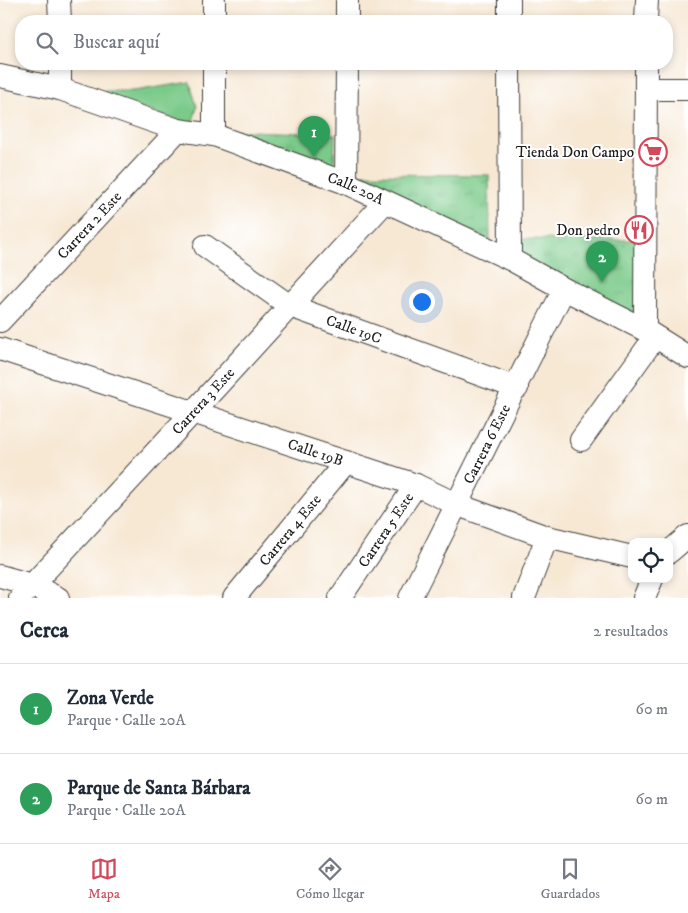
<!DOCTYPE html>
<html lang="es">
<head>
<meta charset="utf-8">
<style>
	body { margin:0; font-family:"IM FELL DW Pica",serif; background:#f2f2f3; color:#1f2937 }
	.controls { position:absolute; right:15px; bottom:15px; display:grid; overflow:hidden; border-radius:10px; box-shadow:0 2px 8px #0003 }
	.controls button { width:45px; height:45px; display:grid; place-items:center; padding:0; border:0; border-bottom:1px solid #e0e1e3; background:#fff; color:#1f2937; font:25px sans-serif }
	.you { position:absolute; left:421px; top:301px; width:18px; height:18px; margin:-12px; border:4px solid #fff; border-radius:50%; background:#1a73e8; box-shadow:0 0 0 8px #1a73e833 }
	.badge { display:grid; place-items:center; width:32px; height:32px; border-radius:50%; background:#d1495b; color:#fff; font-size:16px; font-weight:700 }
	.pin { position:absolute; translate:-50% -41px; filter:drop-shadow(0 1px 2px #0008) }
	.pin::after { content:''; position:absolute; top:26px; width:18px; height:15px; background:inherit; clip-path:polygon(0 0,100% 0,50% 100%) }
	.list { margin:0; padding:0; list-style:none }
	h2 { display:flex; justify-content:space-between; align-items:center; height:65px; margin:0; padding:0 20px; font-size:21px }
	h2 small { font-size:16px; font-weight:400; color:#747a83 }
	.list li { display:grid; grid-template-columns:32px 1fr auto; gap:15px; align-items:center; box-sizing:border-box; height:90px; padding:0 20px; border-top:1px solid #e0e1e3 }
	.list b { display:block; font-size:19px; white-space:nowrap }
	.list p { margin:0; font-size:16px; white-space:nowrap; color:#747a83 }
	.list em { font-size:16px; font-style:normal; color:#747a83 }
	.icon { flex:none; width:28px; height:28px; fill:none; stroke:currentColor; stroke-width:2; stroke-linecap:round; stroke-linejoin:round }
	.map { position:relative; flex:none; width:688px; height:598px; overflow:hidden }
	.search { position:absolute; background:#fff; box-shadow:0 2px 8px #0003; left:15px; right:15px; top:15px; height:55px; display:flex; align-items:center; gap:12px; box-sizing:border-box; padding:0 18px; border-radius:20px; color:#747a83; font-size:19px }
	.sheet { height:245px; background:#fff }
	nav { display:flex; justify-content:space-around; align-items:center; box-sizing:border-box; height:70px; border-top:1px solid #e0e1e3; background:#fff; font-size:14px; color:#747a83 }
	nav a { display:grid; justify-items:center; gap:2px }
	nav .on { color:#d1495b }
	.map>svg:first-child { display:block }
	.grass { fill:#7bca8a; stroke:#4c7353 }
	.park { fill:url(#park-tufts); stroke:#4c7353 }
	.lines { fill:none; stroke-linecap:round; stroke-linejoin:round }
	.street-casing { stroke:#3d3b38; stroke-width:24 }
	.street { stroke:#fff; stroke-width:22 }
	.labels { text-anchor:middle; stroke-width:4; stroke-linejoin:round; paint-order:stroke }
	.poi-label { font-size:15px; fill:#1c1c1c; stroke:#fff; text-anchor:end }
	.street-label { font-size:15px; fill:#1c1c1c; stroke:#fff }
</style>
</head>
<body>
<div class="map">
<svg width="688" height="598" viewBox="0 0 688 598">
	<defs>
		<pattern id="park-tufts" width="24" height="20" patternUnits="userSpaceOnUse" patternTransform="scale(1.25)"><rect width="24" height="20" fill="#7bca8a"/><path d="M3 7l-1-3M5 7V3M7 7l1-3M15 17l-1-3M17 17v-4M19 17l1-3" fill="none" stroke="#6aad76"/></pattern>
	</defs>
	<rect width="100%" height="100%" fill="#fff"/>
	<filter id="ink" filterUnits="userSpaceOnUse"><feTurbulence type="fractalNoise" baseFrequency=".02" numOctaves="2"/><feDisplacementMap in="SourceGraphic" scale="10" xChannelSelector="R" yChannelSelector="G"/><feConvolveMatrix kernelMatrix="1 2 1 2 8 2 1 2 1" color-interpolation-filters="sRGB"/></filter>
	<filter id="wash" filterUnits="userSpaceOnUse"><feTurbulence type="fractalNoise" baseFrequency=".0096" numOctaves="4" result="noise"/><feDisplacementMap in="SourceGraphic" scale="20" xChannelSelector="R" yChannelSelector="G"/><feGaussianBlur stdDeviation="1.12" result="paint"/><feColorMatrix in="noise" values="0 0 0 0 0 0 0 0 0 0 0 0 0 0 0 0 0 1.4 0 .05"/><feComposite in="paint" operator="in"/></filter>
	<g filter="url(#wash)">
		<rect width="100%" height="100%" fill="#f7e8d4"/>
		<path class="grass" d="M 190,82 L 197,107 L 192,125 L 87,91 L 134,91 Z"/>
		<path class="park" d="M 222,130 L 335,134 L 334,171 Z
			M 356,174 L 489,175 L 490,240 L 359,181 Z
			M 515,239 L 642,240 L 642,307 L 624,315 L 516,257 Z"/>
	</g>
	<g filter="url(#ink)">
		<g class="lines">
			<defs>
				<g id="street">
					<path d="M 59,0 L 60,21"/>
					<path d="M 214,0 L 214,21"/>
					<path d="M 509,0 L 509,21"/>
					<path d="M 347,21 L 347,0"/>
					<path d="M 646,21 L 647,0"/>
					<path d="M 60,64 L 60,89"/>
					<path d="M 509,64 L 510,259"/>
					<path id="s1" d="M 0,76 L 60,89 L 178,130 L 214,135 L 346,183 L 510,259 L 564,289 L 645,330 L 688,357"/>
					<path d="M 646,89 L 688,89"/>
					<path d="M 214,135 L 214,64"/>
					<path d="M 346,183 L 347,64"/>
					<path id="s2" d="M 205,246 L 290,306 L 517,388"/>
					<path id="s3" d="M 0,321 L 178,130"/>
					<path d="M 645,330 L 646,64"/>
					<path id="s4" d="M 0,349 L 416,485 L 458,505 L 547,537 L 632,557"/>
					<path d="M 581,440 L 655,337"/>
					<path d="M 669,552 L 688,536"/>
					<path d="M 0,576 L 32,585 L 58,598"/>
					<path id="s5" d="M 20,598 L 194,411 L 385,202"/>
					<path id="s6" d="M 234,598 L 346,462"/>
					<path id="s7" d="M 340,598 L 416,485"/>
					<path id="s8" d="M 410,598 L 564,289"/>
					<path d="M 524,598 L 547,537"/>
					<path d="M 644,598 L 652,579"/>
				</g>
			</defs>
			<use href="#street" class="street-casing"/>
			<use href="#street" class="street"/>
		</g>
	</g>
	<defs>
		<symbol id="supermarket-ring" viewBox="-11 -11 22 22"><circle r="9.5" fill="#fff" stroke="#d1495b" stroke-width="1.5"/><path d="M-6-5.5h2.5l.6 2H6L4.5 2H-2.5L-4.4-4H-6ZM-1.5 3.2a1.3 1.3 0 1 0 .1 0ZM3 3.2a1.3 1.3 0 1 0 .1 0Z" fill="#d1495b"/></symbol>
		<symbol id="restaurant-ring" viewBox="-11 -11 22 22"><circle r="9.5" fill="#fff" stroke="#d1495b" stroke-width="1.5"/><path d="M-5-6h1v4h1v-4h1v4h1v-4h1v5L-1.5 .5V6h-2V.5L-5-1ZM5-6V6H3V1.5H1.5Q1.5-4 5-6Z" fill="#d1495b"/></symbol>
	</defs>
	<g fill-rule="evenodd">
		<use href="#supermarket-ring" x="637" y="136" width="32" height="32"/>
		<use href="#restaurant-ring" x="623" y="214" width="32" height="32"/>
	</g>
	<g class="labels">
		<g class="poi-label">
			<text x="634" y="157">Tienda Don Campo</text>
			<text x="620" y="235">Don pedro</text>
		</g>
		<g class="street-label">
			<text dy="5" stroke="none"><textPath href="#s1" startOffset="374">Calle 20A</textPath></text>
			<text dy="5" stroke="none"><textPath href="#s3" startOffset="131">Carrera 2 Este</textPath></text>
			<text dy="5" stroke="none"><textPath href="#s2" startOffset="172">Calle 19C</textPath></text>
			<text dy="5" stroke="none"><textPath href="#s5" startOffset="269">Carrera 3 Este</textPath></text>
			<text dy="5" stroke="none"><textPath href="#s8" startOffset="172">Carrera 6 Este</textPath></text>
			<text dy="5" stroke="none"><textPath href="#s4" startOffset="332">Calle 19B</textPath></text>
			<text dy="5" stroke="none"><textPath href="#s7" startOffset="82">Carrera 5 Este</textPath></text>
			<text dy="5" stroke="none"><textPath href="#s6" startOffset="88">Carrera 4 Este</textPath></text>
		</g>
	</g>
</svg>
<div class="controls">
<button><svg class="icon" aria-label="locate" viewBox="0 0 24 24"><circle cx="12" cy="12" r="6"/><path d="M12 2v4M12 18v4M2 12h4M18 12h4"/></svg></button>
</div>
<div class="you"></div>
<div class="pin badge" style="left:314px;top:157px;background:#2e9e5b">1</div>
<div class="pin badge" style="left:602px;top:282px;background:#2e9e5b">2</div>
<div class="search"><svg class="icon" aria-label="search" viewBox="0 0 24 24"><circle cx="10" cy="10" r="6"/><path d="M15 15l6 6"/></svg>Buscar aquí</div>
</div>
<section class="sheet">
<h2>Cerca<small>2 resultados</small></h2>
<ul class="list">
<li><span class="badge" style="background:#2e9e5b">1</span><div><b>Zona Verde</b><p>Parque · Calle 20A</p></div><em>60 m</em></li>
<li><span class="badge" style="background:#2e9e5b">2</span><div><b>Parque de Santa Bárbara</b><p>Parque · Calle 20A</p></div><em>60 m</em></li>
</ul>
</section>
<nav>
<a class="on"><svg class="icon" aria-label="map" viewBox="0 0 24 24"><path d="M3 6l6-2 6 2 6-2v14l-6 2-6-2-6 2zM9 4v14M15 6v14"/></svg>Mapa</a>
<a><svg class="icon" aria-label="directions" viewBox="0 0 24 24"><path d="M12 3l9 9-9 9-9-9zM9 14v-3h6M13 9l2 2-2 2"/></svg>Cómo llegar</a>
<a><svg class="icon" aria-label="saved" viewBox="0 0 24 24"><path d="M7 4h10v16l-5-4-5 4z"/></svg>Guardados</a>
</nav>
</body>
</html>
